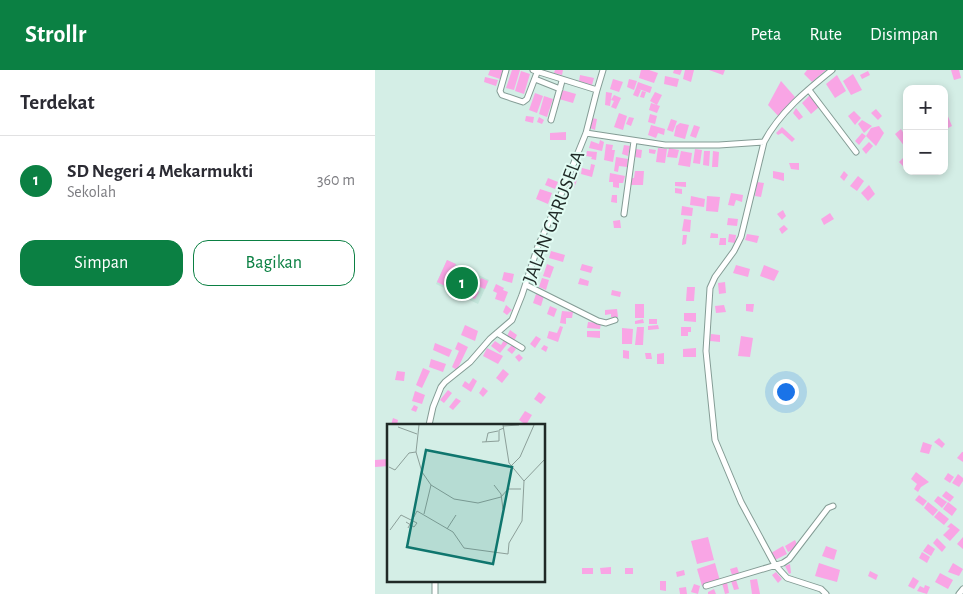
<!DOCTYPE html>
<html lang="id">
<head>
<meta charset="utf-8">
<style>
	body { margin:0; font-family:"Alegreya Sans",sans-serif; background:#f2f2f3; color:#2b2b33 }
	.controls { position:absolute; right:15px; top:15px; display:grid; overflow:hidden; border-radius:10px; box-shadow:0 2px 8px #0003 }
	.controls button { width:45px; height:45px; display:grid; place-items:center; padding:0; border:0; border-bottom:1px solid #e1e1e2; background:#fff; color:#2b2b33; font:25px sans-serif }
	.you { position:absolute; left:410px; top:321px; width:18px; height:18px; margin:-12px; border:4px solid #fff; border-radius:50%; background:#1a73e8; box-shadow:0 0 0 8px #1a73e833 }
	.badge { display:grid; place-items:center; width:32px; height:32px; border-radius:50%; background:#0b8043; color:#fff; font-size:16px; font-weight:700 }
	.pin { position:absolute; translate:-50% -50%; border:2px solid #fff; box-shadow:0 1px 5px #0006 }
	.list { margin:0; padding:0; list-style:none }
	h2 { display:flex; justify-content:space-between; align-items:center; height:65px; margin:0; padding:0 20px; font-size:21px }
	h2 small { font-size:16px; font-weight:400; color:#7c7c81 }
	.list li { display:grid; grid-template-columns:32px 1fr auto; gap:15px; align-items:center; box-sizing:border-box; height:90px; padding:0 20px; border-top:1px solid #e1e1e2 }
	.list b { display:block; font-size:19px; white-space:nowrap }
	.list p { margin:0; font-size:16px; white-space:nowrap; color:#7c7c81 }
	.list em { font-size:16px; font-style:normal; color:#7c7c81 }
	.actions { display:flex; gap:10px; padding:15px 20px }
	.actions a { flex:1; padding:11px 0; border:1px solid #0b8043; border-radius:15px; text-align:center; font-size:18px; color:#0b8043 }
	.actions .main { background:#0b8043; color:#fff }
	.map { position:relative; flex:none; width:588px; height:524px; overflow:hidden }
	header { display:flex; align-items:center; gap:30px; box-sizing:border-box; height:70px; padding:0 25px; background:#0b8043; color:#fff }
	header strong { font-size:24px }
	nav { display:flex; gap:28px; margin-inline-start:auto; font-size:18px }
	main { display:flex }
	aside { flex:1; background:#fff }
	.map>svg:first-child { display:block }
	.built { fill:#c2e5da }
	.building { fill:#f9a5e5 }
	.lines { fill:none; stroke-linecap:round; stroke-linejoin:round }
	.street-casing { stroke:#849c95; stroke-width:7 }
	.street { stroke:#fff; stroke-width:5 }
	.labels { text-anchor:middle; stroke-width:4; stroke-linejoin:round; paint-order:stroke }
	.street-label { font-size:20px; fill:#1f2926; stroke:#e1fcf3 }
	.inset-road { fill:none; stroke:#8c9f99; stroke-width:1 }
	.view { fill:#0f766e; fill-opacity:0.15; stroke:#0f766e; stroke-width:2.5 }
	.inset-edge { fill:none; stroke:#1f2926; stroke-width:2.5 }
</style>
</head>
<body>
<header>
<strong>Strollr</strong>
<nav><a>Peta</a><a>Rute</a><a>Disimpan</a></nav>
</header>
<main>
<aside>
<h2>Terdekat<small></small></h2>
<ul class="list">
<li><span class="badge">1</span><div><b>SD Negeri 4 Mekarmukti</b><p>Sekolah</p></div><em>360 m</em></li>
</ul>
<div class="actions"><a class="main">Simpan</a><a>Bagikan</a></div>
</aside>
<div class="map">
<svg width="588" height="524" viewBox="0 0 588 524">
	<rect width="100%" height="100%" fill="#d4eee6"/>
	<path class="built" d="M 72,190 L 114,210 L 103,234 L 61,214 Z"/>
	<path class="building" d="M 115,0 L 128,0 L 125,9 L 113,5 Z
		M 137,0 L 145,0 L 139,20 L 131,18 Z
		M 180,0 L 188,0 L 187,5 L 179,3 Z
		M 266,0 L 274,0 L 283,3 L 279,13 L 264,8 Z
		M 299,0 L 307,0 L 305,5 L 298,3 Z
		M 310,0 L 319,0 L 316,12 L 308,9 Z
		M 334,0 L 350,0 L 348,5 Z
		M 432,0 L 451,0 L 437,12 L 429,4 Z
		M 576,0 L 584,0 L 586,8 L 579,10 Z
		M 146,1 L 155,4 L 149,24 L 140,21 Z
		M 493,1 L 495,5 L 487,9 L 485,5 Z
		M 478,4 L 487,20 L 476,25 L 468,11 Z
		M 205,5 L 219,8 L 217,15 L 204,11 Z
		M 462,5 L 471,21 L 460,28 L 451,14 Z
		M 290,6 L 304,9 L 302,17 L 289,14 Z
		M 110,7 L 123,10 L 121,16 L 109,12 Z
		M 238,9 L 248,12 L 244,22 L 235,19 Z
		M 254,9 L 262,11 L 259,20 L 252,17 Z
		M 406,11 L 420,27 L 405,48 L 393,35 Z
		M 263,12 L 277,17 L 275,23 L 261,18 Z
		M 261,18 L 266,20 L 263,27 L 258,25 Z
		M 187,20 L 201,24 L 198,33 L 184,29 Z
		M 267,21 L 271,22 L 269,28 L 265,27 Z
		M 231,22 L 237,23 L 235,36 L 230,35 Z
		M 280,22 L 287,25 L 282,35 L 275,31 Z
		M 160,23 L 168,26 L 162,43 L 154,40 Z
		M 239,25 L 246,28 L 241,39 L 236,37 L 239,31 L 236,30 Z
		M 435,25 L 444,37 L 436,44 L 427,33 Z
		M 169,26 L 178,29 L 172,47 L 164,44 Z
		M 276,33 L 285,36 L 282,43 L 274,40 Z
		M 421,38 L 428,47 L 424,50 L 418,43 Z
		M 501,39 L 507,46 L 503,50 L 496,43 Z
		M 479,41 L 486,48 L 480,55 L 473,46 Z
		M 244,43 L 252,46 L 248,60 L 239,57 Z
		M 275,44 L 282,46 L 280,54 L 273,52 Z
		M 572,44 L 577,56 L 569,60 L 569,45 Z
		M 151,46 L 159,47 L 158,53 L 150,51 Z
		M 164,47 L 169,50 L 167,54 L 162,52 Z
		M 254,47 L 259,48 L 256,56 L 251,54 Z
		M 217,48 L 222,49 L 220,60 L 215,58 Z
		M 296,49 L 302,51 L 298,62 L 292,60 Z
		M 487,50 L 497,56 L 489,63 L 483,54 Z
		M 305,53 L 314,55 L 310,69 L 299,66 L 301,56 Z
		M 276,55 L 290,59 L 289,65 L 283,63 L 281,68 L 273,65 Z
		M 319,55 L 325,57 L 321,68 L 315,66 Z
		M 504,56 L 509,63 L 501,76 L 491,66 L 496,58 Z
		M 407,57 L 420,69 L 417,72 L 407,63 L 403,65 L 401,63 Z
		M 526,59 L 532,69 L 532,74 L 530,77 L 520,64 Z
		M 191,62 L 191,70 L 175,70 L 175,63 Z
		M 487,63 L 491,66 L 484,75 L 480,71 Z
		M 225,70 L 229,72 L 227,81 L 214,78 L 216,71 L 224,74 Z
		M 494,72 L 498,76 L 491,84 L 487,79 Z
		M 231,74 L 238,75 L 237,80 L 240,80 L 238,92 L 229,90 Z
		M 249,75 L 255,76 L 253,86 L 247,84 Z
		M 283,78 L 292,79 L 290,93 L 281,92 Z
		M 294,78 L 304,80 L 302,88 L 292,87 Z
		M 261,79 L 267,80 L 266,88 L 260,87 Z
		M 274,79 L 281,80 L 280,84 L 274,83 Z
		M 320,79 L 327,80 L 325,94 L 318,93 Z
		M 212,81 L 222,82 L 221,90 L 216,89 L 217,87 L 211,86 Z
		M 306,81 L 317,83 L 315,97 L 303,95 Z
		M 329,81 L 335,81 L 334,96 L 328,95 Z
		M 338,81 L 344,82 L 343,97 L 337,97 Z
		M 532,84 L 532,95 L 529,97 L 524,92 Z
		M 241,87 L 253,89 L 252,97 L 244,96 L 243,102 L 239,101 Z
		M 414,93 L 424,93 L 424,100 L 416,99 Z
		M 216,94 L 220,95 L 217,107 L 206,104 L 207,98 L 215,100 Z
		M 199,96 L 206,97 L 204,104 L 198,103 Z
		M 260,101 L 269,101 L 268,115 L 255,115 L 255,108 L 259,108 Z
		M 398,101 L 409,103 L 409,111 L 398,108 Z
		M 469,101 L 473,105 L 469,111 L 465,107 Z
		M 235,103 L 250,106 L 248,113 L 244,113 L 244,118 L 238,117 L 238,112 L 234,112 Z
		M 483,106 L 489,111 L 482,121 L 475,116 Z
		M 173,108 L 183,112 L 180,119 L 170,115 Z
		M 196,108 L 202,110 L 199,118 L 193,116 Z
		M 300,112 L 311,112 L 311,117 L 300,116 Z
		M 382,112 L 389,113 L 386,127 L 380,126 Z
		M 494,115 L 500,124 L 493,131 L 486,123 Z
		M 300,118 L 307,119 L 307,124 L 300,123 Z
		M 165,119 L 177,123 L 173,134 L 161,129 Z
		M 356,123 L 368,125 L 367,132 L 361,130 L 359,136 L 353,135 Z
		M 237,125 L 242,125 L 242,133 L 236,132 Z
		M 316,126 L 330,129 L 329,137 L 315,135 Z
		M 332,126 L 345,127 L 343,142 L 331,141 Z
		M 307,136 L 318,138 L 317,146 L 306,145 Z
		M 408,140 L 411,146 L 407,150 L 402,144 Z
		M 455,143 L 459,149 L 449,155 L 446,149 Z
		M 353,148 L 363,149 L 362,156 L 352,155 Z
		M 309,149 L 316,150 L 315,162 L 307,161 Z
		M 245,150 L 246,158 L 239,158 L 238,151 Z
		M 409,155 L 413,159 L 407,164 L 404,159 Z
		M 336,163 L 343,164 L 343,168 L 335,168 Z
		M 354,164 L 361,165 L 360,173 L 353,172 Z
		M 372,164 L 384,166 L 382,173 L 370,170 Z
		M 308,165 L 312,165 L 311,174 L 307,175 Z
		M 345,168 L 351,168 L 351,175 L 344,175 Z
		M 176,181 L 190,185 L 188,192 L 174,188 Z
		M 72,190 L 81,194 L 70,216 L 62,212 Z
		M 172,194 L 179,197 L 175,208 L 168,206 Z
		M 207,194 L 218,197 L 216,203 L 205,200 Z
		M 361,195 L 375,199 L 373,207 L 358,203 Z
		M 389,195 L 404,201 L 399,211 L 385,206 Z
		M 129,202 L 139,204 L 137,213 L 127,210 Z
		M 106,208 L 113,211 L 110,219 L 102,216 Z
		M 167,208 L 174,210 L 171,220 L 164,217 Z
		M 205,208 L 214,211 L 213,216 L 203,214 Z
		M 77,209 L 104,222 L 100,229 L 73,217 Z
		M 350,212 L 351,223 L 344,224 L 343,213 Z
		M 121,214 L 129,218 L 128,220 L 133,222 L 129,232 L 120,229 L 122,223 L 118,221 Z
		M 312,217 L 320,217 L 319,231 L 311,231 Z
		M 237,220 L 246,222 L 245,227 L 236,225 Z
		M 161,224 L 169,226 L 166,236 L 158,233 Z
		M 260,234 L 269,234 L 269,248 L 260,248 Z
		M 371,234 L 379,234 L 378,242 L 371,241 Z
		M 131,235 L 137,240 L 132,245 L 128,242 Z
		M 349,235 L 351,242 L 341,243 L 340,236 Z
		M 175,236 L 182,239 L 179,247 L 172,244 Z
		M 242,239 L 243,247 L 236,247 L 236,244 L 230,245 L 230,240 Z
		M 187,241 L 198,242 L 197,248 L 191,248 L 191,254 L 185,253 Z
		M 309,243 L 321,243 L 321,252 L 309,251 Z
		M 268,249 L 269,253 L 260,254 L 260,251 Z
		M 274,249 L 282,249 L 282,254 L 274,254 Z
		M 213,252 L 226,253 L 225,259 L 212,258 Z
		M 90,255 L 103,261 L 100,271 L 86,265 Z
		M 283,255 L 284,259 L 273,260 L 273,256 Z
		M 185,256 L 188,257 L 183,272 L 172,268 L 174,261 L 182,263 Z
		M 262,257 L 269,257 L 268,275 L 260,275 Z
		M 306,257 L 316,257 L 316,262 L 313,262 L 313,266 L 306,266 Z
		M 247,258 L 258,259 L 257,274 L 247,274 Z
		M 135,260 L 142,265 L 139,271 L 132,266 Z
		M 212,261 L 225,261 L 225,268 L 212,267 Z
		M 336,264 L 345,265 L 345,272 L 335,271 Z
		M 161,266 L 166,269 L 160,278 L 155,274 Z
		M 366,266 L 378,268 L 375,287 L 363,286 Z
		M 129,270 L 133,273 L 125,283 L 116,276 L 120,271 L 126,275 Z
		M 83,272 L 93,277 L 82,300 L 77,297 L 84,281 L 80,279 Z
		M 60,273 L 77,280 L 74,287 L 58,280 Z
		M 137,275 L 141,279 L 137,284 L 132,280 Z
		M 169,275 L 173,277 L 171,282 L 166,279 Z
		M 112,278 L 128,286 L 123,294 L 108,286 Z
		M 321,278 L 321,287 L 308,287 L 308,279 Z
		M 248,280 L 254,281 L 254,289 L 248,288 Z
		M 270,283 L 276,283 L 277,289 L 271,289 Z
		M 289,283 L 289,294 L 282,294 L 282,284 Z
		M 144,284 L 148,288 L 144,292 L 140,287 Z
		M 56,289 L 71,294 L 68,302 L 54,297 Z
		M 48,298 L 55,301 L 47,318 L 41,315 Z
		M 128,299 L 134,304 L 127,313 L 121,308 Z
		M 22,301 L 30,302 L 29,311 L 20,310 Z
		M 98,308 L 102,311 L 96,322 L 87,316 L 90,311 L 94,314 Z
		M 108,317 L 113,321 L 108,327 L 104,323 Z
		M 73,320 L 77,323 L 69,333 L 65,330 Z
		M 40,321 L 50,325 L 47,334 L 37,331 Z
		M 164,322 L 171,327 L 166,334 L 159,329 Z
		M 81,328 L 86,331 L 78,340 L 74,337 Z
		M 39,335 L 43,337 L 41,342 L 36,340 Z
		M 150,341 L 157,345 L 151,355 L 144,350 Z
		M 18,348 L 23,350 L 22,355 L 16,355 Z
		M 564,368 L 570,374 L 567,378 L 559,372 Z
		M 548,372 L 557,375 L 554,384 L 545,382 Z
		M 587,382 L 588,382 L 588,392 L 582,388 Z
		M 14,389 L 14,396 L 0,397 L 0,390 Z
		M 541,402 L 554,412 L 546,417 L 543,422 L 539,419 L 542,414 L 536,409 Z
		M 573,403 L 579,407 L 575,413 L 569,409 Z
		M 583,404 L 588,408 L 588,411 L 584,417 L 577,413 Z
		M 571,421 L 579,427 L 575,432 L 567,426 Z
		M 544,425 L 552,431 L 548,436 L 540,430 Z
		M 563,426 L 572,432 L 567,438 L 559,431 Z
		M 553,432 L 563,440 L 558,446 L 549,438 Z
		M 573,432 L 582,439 L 577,446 L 568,439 Z
		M 564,441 L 574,449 L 569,455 L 559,447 Z
		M 576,453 L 585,460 L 575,471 L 568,465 L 575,458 L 572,457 Z
		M 333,467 L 339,490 L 322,494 L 316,471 Z
		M 588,467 L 588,479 L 582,474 Z
		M 562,468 L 571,477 L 567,482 L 558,473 Z
		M 420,470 L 423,477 L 413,482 L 410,476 Z
		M 553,474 L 560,479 L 556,486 L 548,481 Z
		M 408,476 L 412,484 L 400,490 L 396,483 Z
		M 451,476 L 462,480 L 459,490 L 447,486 Z
		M 547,482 L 555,487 L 552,493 L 544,488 Z
		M 340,493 L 345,511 L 327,516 L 322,499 Z
		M 444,493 L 465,500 L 462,512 L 440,506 Z
		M 578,493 L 588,499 L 584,506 L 573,502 Z
		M 415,494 L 416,503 L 414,504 L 410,496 Z
		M 236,497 L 236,504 L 226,504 L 225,498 Z
		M 362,497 L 364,503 L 357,505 L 355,499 Z
		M 207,498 L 218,498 L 218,504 L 207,504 Z
		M 250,498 L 258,498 L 258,504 L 250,504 Z
		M 309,500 L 310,505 L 302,507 L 301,502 Z
		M 495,501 L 503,505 L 501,510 L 493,506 Z
		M 401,502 L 407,509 L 403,513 L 397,505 Z
		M 565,503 L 578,510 L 573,519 L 560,512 Z
		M 538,507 L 544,511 L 539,519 L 533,516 Z
		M 382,509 L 385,524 L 377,524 L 375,510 Z
		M 361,510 L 364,519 L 359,520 L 356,511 Z
		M 285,511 L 291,511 L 291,521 L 285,520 Z
		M 352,512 L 354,523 L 350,524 L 347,513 Z
		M 319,514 L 325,516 L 323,524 L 316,522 Z
		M 550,515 L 555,517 L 552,524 L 542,521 L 545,516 L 549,518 Z
		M 311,517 L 312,524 L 305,524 L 304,518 Z
		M 339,519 L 341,524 L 333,524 L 333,522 Z"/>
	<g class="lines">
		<defs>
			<path id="street" d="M 131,0 L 125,21 L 127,25 L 148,32 L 152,29 L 163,0
				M 160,9 L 185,19
				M 222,20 L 228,0
				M 434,20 L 481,82
				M 176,50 L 187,11
				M 211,63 L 290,75 L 344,75 L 389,72 C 404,43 432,20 457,0
				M 389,72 L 366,167 L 359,181 L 340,207 L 335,218 L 331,281 L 340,370 L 366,432 L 400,495 L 412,508 L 446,519 L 451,524
				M 249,144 L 259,71
				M 151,215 L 223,251 L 231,253 L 240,250
				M 122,263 L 147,278
				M 54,355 L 58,337 L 66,317 L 70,312 L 95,292 L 115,269 L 137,250 L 147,225 L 163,176 L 183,132 L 211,63 L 222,20 L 158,0
				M 60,510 L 60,524
				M 331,516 L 408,493 L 414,489 L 453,438 L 458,436
				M 584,524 L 588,519"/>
		</defs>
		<use href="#street" class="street-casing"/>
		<use href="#street" class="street"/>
	</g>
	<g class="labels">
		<g class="street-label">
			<text transform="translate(178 147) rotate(-69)" y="7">JALAN GARUSELA</text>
		</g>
	</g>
	<g transform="translate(12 354)">
		<rect width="158" height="158" fill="#d4eee6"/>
		<path class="inset-road" d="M 32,1 L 29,28 L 35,48 L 44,61 L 37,90M 116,1 L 122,39 L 137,57M 116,2 L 132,1M 11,3 L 30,10M 95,18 L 112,17 L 112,6 L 117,4M 99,18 L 101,9 L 111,7M 124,42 L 133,33 L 147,1M 2,43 L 8,46 L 22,29 L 29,28M 44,61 L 67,75 L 91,79 L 114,73 L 121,65 L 134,65M 107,61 L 114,70 L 116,85M 21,104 L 30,87 L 66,108 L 77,124 L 121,130 L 122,119 L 135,97 L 137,57 L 158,35M 60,105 L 69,91M 3,106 L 14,91 L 30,99 L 27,103 L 19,98"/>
		<path class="view" d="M 39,26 L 125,43 L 106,140 L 20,123 Z"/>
		<rect width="158" height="158" class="inset-edge"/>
	</g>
</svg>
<div class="controls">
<button>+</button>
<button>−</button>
</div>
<div class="you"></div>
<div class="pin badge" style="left:87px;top:213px">1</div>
</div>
</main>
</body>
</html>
